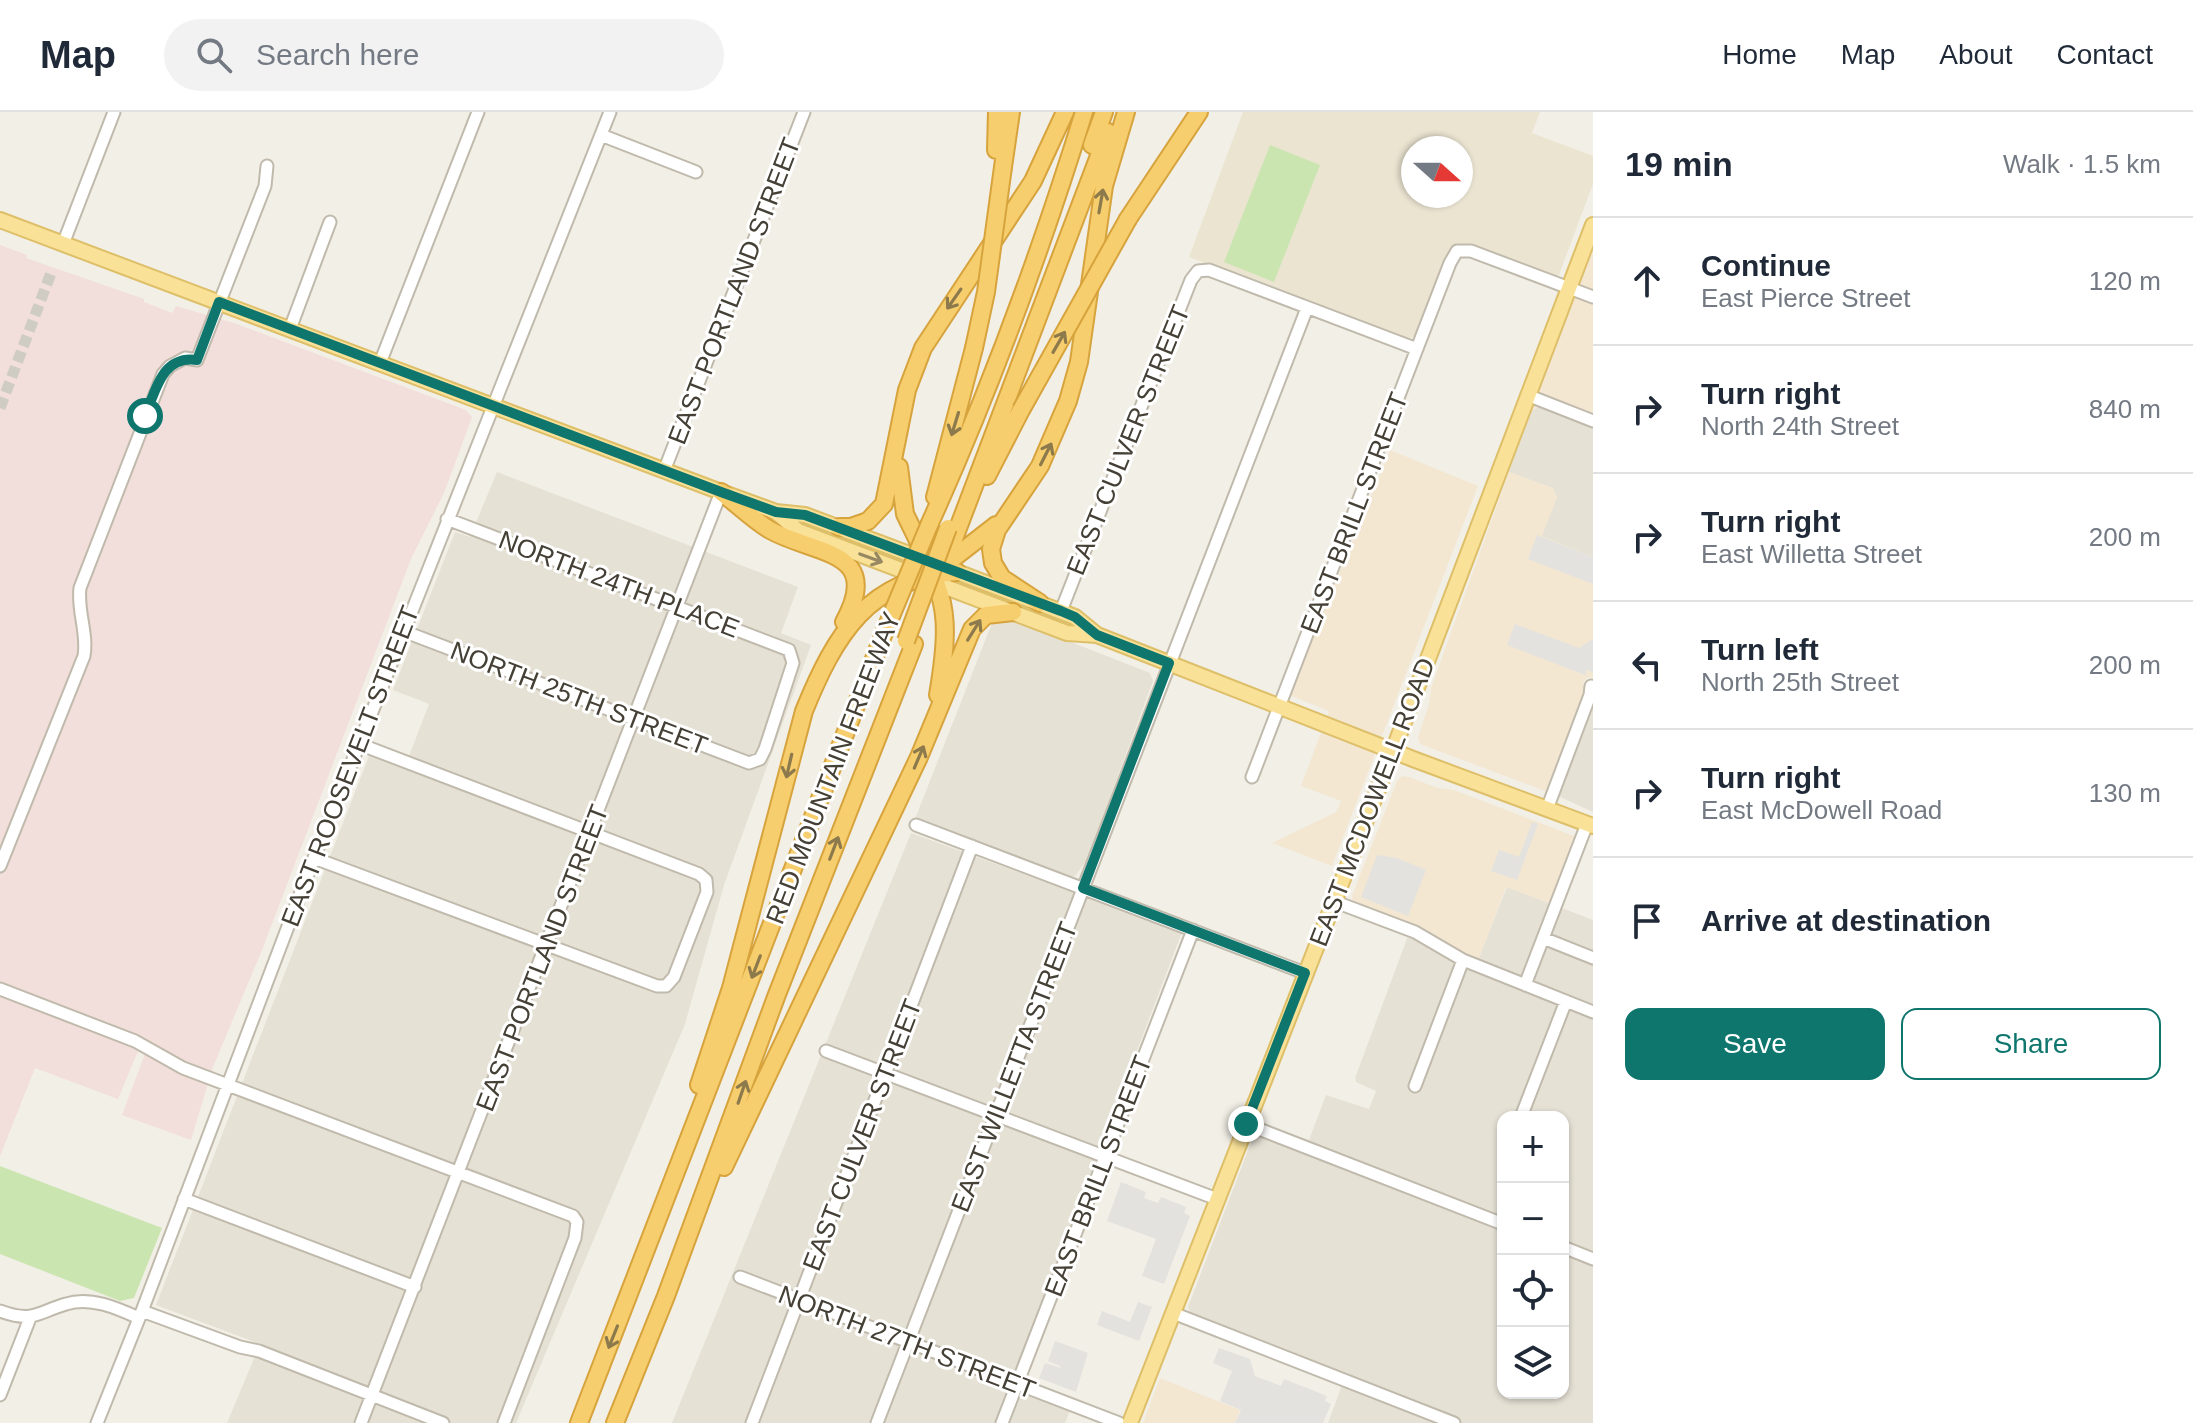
<!DOCTYPE html>
<html lang="en">
<head>
<meta charset="utf-8">
<style>
	body { margin:0; font-family:Arial,sans-serif; background:#f2f2f3; color:#1f2937 }
	.controls { position:absolute; right:24px; bottom:24px; display:grid; overflow:hidden; border-radius:16px; box-shadow:0 2px 6px #0004 }
	.controls button { width:72px; height:72px; display:grid; place-items:center; padding:0; border:0; border-bottom:2px solid #e0e1e3; background:#fff; color:#1f2937; font:40px sans-serif }
	.compass { position:absolute; left:1401px; top:24px; width:72px; height:72px; border-radius:50%; background:#fff; box-shadow:0 2px 6px #0004; rotate:111deg }
	.stop { position:absolute; width:24px; height:24px; margin:-18px; border:6px solid #0f766e; border-radius:50%; background:#fff }
	.stop.end { background:#0f766e; border-color:#fff; box-shadow:0 2px 8px #0008 }
	.list { margin:0; padding:0; list-style:none }
	h2 { display:flex; justify-content:space-between; align-items:center; height:104px; margin:0; padding:0 32px; font-size:34px }
	h2 small { font-size:26px; font-weight:400; color:#747a83 }
	.list li { display:grid; grid-template-columns:52px 1fr auto; gap:24px; align-items:center; box-sizing:border-box; height:128px; padding:0 32px; border-top:2px solid #e0e1e3 }
	.list b { display:block; font-size:30px; white-space:nowrap }
	.list p { margin:0; font-size:26px; white-space:nowrap; color:#747a83 }
	.list em { font-size:26px; font-style:normal; color:#747a83 }
	.actions { display:flex; gap:16px; padding:24px 32px }
	.actions a { flex:1; padding:18px 0; border:2px solid #0f766e; border-radius:16px; text-align:center; font-size:28px; color:#0f766e }
	.actions .main { background:#0f766e; color:#fff }
	.icon { flex:none; width:44px; height:44px; fill:none; stroke:currentColor; stroke-width:2; stroke-linecap:round; stroke-linejoin:round }
	.map { position:relative; flex:none; width:1593px; height:1311px; overflow:hidden }
	header { display:flex; align-items:center; gap:48px; box-sizing:border-box; height:112px; padding:0 40px; background:#fff; border-bottom:2px solid #e0e1e3 }
	header strong { font-size:38px }
	nav { display:flex; gap:44px; margin-inline-start:auto; font-size:28px }
	.search { width:560px; height:72px; background:#f2f2f3; display:flex; align-items:center; gap:20px; box-sizing:border-box; padding:0 28px; border-radius:44px; color:#747a83; font-size:30px }
	main { display:flex }
	aside { flex:1; background:#fff }
	.map>svg:first-child { display:block }
	.residential { fill:#e6e1d5; fill-rule:evenodd }
	.commercial { fill:#f3e7d2 }
	.education { fill:#ebe4d1; fill-rule:evenodd }
	.medical { fill:#f2deda }
	.green { fill:#cbe5b1 }
	.parking { fill:#e3e2de }
	.lines { fill:none; stroke-linecap:round; stroke-linejoin:round }
	.minor-tunnel { stroke:#cfccc3; stroke-width:11; stroke-dasharray:11 5.5; stroke-linecap:butt }
	.minor-casing { stroke:#c0baac; stroke-width:15 }
	.major-casing { stroke:#debf69; stroke-width:18 }
	.highway-casing { stroke:#d6a33d; stroke-width:20 }
	.minor { stroke:#fff; stroke-width:11 }
	.major { stroke:#f9e198; stroke-width:14 }
	.highway { stroke:#f7ce6d; stroke-width:16 }
	.highway-bridge-casing { stroke:#d6a33d; stroke-width:20; stroke-linecap:butt }
	.highway-bridge { stroke:#f7ce6d; stroke-width:16 }
	.oneway { stroke:#8c794c }
	.oneway2 { stroke:#968862 }
	.route { stroke:#0f766e; stroke-width:10 }
	.labels { text-anchor:middle; stroke-width:6; stroke-linejoin:round; paint-order:stroke }
	.street-label { font-size:26px; fill:#454036; stroke:#fff }
</style>
</head>
<body>
<header>
<strong>Map</strong>
<div class="search"><svg class="icon" aria-label="search" viewBox="0 0 24 24"><circle cx="10" cy="10" r="6"/><path d="M15 15l6 6"/></svg>Search here</div>
<nav><a>Home</a><a>Map</a><a>About</a><a>Contact</a></nav>
</header>
<main>
<div class="map">
<svg width="1593" height="1311" viewBox="0 0 1593 1311">
	<rect width="100%" height="100%" fill="#f2efe6"/>
	<path class="residential" d="M 1540,294 L 1593,314 L 1593,445 L 1541,424 L 1557,385 L 1553,377 L 1509,360 L 1531,299 Z
		M 497,360 L 798,475 L 781,521 L 811,533 L 724,773 L 685,912 L 516,1311 L 227,1311 L 260,1232 L 156,1193 L 369,644 L 404,657 L 429,592 L 393,578 L 455,420 L 470,425 Z
		M 994,506 L 1012,507 L 1150,561 L 1153,569 L 1087,748 L 1075,764 L 1070,765 L 915,707 Z
		M 1593,590 L 1593,700 L 1558,684 Z
		M 911,721 L 1182,820 L 1009,1276 L 1070,1299 L 1065,1311 L 672,1311 Z
		M 1507,775 L 1593,808 L 1593,1311 L 1328,1311 L 1342,1273 L 1265,1243 L 1268,1231 L 1191,1202 L 1188,1195 L 1252,1028 L 1265,1014 L 1309,1028 L 1326,983 L 1369,997 L 1376,979 L 1356,970 L 1355,966 L 1408,824 L 1473,860 ZM 1503,1005 L 1563,1005 L 1563,1281 L 1503,1281 Z"/>
	<path class="commercial" d="M 1593,139 L 1593,314 L 1540,294 L 1531,299 Z
		M 1390,338 L 1478,374 L 1332,754 L 1272,731 L 1336,700 L 1341,689 L 1301,674 L 1329,599 L 1289,583 Z
		M 1509,360 L 1553,376 L 1557,385 L 1542,424 L 1593,445 L 1593,565 L 1587,566 L 1583,570 L 1585,582 L 1549,678 L 1545,679 L 1420,632 L 1418,625 L 1429,592 L 1431,576 Z
		M 1402,664 L 1409,665 L 1438,676 L 1454,678 L 1574,724 L 1550,791 L 1506,775 L 1478,849 L 1426,820 L 1353,789 L 1352,784 L 1397,669 Z
		M 1160,1266 L 1240,1298 L 1235,1311 L 1143,1311 Z"/>
	<path class="education" d="M 1243,0 L 1540,0 L 1532,21 L 1593,44 L 1593,72 L 1557,168 L 1458,133 L 1451,137 L 1418,223 L 1407,227 L 1189,145 ZM 1413,36 L 1461,36 L 1461,84 L 1413,84 Z"/>
	<path class="medical" d="M 0,133 L 27,143 L 26,146 L 144,187 L 144,190 L 172,201 L 176,194 L 237,212 L 466,298 L 472,305 L 444,381 L 411,447 L 262,838 L 213,955 L 191,1028 L 122,1003 L 145,942 L 138,939 L 118,987 L 35,956 L 0,1044 Z"/>
	<path class="green" d="M 1270,33 L 1320,53 L 1274,170 L 1224,150 Z
		M 0,1054 L 162,1116 L 134,1186 L 120,1189 L 0,1142 Z"/>
	<path class="parking" d="M 1537,423 L 1593,445 L 1593,472 L 1528,447 Z
		M 1515,512 L 1579,536 L 1593,527 L 1593,560 L 1587,558 L 1585,563 L 1507,533 Z
		M 1532,710 L 1538,712 L 1517,768 L 1491,759 L 1499,738 L 1519,745 Z
		M 1377,743 L 1397,746 L 1426,758 L 1408,804 L 1361,785 Z
		M 1121,1070 L 1146,1080 L 1144,1086 L 1158,1091 L 1161,1085 L 1186,1095 L 1184,1101 L 1190,1104 L 1164,1172 L 1142,1164 L 1156,1127 L 1107,1109 Z
		M 1138,1190 L 1152,1195 L 1139,1229 L 1097,1213 L 1102,1199 L 1130,1210 Z
		M 1055,1229 L 1088,1241 L 1076,1280 L 1039,1266 L 1045,1251 L 1061,1256 L 1060,1254 L 1048,1249 Z
		M 1219,1236 L 1250,1247 L 1255,1264 L 1281,1274 L 1284,1267 L 1327,1284 L 1325,1289 L 1331,1292 L 1323,1311 L 1235,1311 L 1241,1298 L 1220,1289 L 1232,1259 L 1213,1251 Z"/>
	<g class="lines">
		<path class="minor-tunnel" d="M 0,296 L 51,161"/>
		<defs>
			<path id="minor" d="M 601,23 L 696,60
				M 63,132 L 114,0
				M 290,217 L 330,110
				M 380,251 L 478,0
				M 1527,283 L 1593,309
				M 664,359 L 804,0
				M 1061,499 L 1191,168 L 1198,159 L 1209,158 L 1417,237
				M 403,519 L 749,651 L 760,647 L 765,637 L 793,551 L 789,538 L 447,407
				M 1252,665 L 1450,151 L 1457,139 L 1471,139 L 1593,185
				M 1547,697 L 1590,583 L 1591,574
				M 916,713 L 1305,861
				M 314,746 L 657,874 L 666,874 L 674,865 L 707,780 L 706,768 L 699,762 L 359,632
				M 0,754 L 84,544 C 88,521 77,499 80,476 L 163,262 L 170,254 L 185,246 L 197,248 L 265,74 L 267,54
				M 1333,789 L 1415,820 L 1463,848 L 1593,900
				M 1543,826 L 1593,846
				M 1525,873 L 1587,712
				M 0,877 L 135,929 L 183,956 L 573,1104 L 577,1110 L 575,1126 L 504,1311
				M 826,939 L 1217,1087
				M 1415,974 L 1463,848
				M 1521,1005 L 1566,889
				M 1246,1012 L 1503,1112
				M 184,1087 L 415,1175
				M 1563,1135 L 1593,1147
				M 740,1165 L 1119,1311
				M 0,1199 C 33,1211 36,1201 66,1192 C 90,1184 117,1196 139,1206
				M 142,1199 L 240,1235 L 259,1239 L 443,1311
				M 1173,1201 L 1454,1311
				M 0,1283 L 30,1206
				M 97,1311 L 142,1199 L 314,746 L 610,0
				M 361,1311 L 721,380
				M 752,1311 L 972,734
				M 877,1311 L 1307,196
				M 1002,1311 L 1193,818"/>
			<path id="major" d="M 0,108 L 721,380 L 776,400 L 805,403 L 925,448
				M 776,400 L 798,419 L 822,428 L 1067,521 L 1097,523 L 1413,647 L 1593,714
				M 949,457 L 1075,505 L 1097,523
				M 1130,1311 L 1393,639 L 1593,113"/>
			<path id="highway" d="M 1092,33 L 1104,0
				M 996,38 L 997,0
				M 1003,55 L 1011,0
				M 1128,107 L 1199,0
				M 899,355 L 905,402 L 925,443
				M 987,364 L 1021,298
				M 721,380 C 737,392 753,408 770,418 C 814,443 884,437 844,510
				M 935,385 L 974,236
				M 930,411 C 990,278 1041,139 1084,0
				M 839,415 L 851,415 L 868,409 L 884,392 L 907,278 L 923,236 L 1033,69 L 1065,0
				M 919,445 C 954,483 946,536 938,583
				M 946,448 L 1108,20
				M 942,455 L 996,413
				M 1040,491 L 1002,466 L 993,451 L 991,437 L 997,418 L 1040,354 L 1068,289 L 1079,250 L 1104,74 L 1126,0
				M 699,973 L 731,876 L 804,599 C 835,523 868,466 957,460
				M 724,1055 L 919,645 L 972,517 L 986,503 L 1013,500
				M 579,1311 L 884,521
				M 615,1311 L 666,1184 L 776,885 L 914,532"/>
		</defs>
		<use href="#minor" class="minor-casing"/>
		<use href="#major" class="major-casing"/>
		<use href="#highway" class="highway-casing"/>
		<use href="#minor" class="minor"/>
		<use href="#major" class="major"/>
		<use href="#highway" class="highway"/>
		<defs>
			<path id="highway-bridge" d="M 974,236 L 986,180 L 1003,55
				M 1021,298 L 1128,107
				M 884,521 L 930,411
				M 906,529 L 948,416"/>
		</defs>
		<use href="#highway-bridge" class="highway-bridge-casing"/>
		<use href="#highway-bridge" class="highway-bridge"/>
	</g>
	<defs><path id="oneway-shaft" d="M-6 0H5M1.5-3L5.5 0L1.5 3" fill="none" stroke-width="1.6" stroke-linecap="round" stroke-linejoin="round" transform="scale(2)"/></defs>
	<g class="oneway">
		<use href="#oneway-shaft" transform="translate(1101 89) rotate(-80)"/>
		<use href="#oneway-shaft" transform="translate(954 187) rotate(125)"/>
		<use href="#oneway-shaft" transform="translate(1059 230) rotate(-60)"/>
		<use href="#oneway-shaft" transform="translate(955 312) rotate(107)"/>
		<use href="#oneway-shaft" transform="translate(1046 342) rotate(-63)"/>
		<use href="#oneway-shaft" transform="translate(974 518) rotate(-58)"/>
		<use href="#oneway-shaft" transform="translate(919 645) rotate(-67)"/>
		<use href="#oneway-shaft" transform="translate(789 654) rotate(103)"/>
		<use href="#oneway-shaft" transform="translate(834 736) rotate(-69)"/>
		<use href="#oneway-shaft" transform="translate(756 855) rotate(111)"/>
		<use href="#oneway-shaft" transform="translate(742 980) rotate(-71)"/>
		<use href="#oneway-shaft" transform="translate(613 1225) rotate(112)"/>
	</g>
	<use class="oneway2" href="#oneway-shaft" transform="translate(871 446) rotate(20)"/>
	<g class="lines">
		<path class="route" d="M 145,304 C 156,278 162,243 197,248 L 219,190 L 721,380 L 776,400 L 805,403 L 1061,499 L 1075,505 L 1097,523 L 1169,551 L 1083,776 L 1305,861 L 1246,1012"/>
	</g>
	<g class="labels">
		<g class="street-label">
			<text transform="translate(734 179) rotate(-69)" y="9">EAST PORTLAND STREET</text>
			<text transform="translate(1128 328) rotate(-68)" y="9">EAST CULVER STREET</text>
			<text transform="translate(1354 401) rotate(-69)" y="9">EAST BRILL STREET</text>
			<text transform="translate(619 472) rotate(21)" y="9">NORTH 24TH PLACE</text>
			<text transform="translate(579 586) rotate(21)" y="9">NORTH 25TH STREET</text>
			<text transform="translate(350 654) rotate(-69)" y="9">EAST ROOSEVELT STREET</text>
			<text transform="translate(833 656) rotate(-69)" y="9">RED MOUNTAIN FREEWAY</text>
			<text transform="translate(1372 690) rotate(-69)" y="9">EAST MCDOWELL ROAD</text>
			<text transform="translate(542 846) rotate(-69)" y="9">EAST PORTLAND STREET</text>
			<text transform="translate(1014 955) rotate(-69)" y="9">EAST WILLETTA STREET</text>
			<text transform="translate(862 1023) rotate(-69)" y="9">EAST CULVER STREET</text>
			<text transform="translate(1098 1064) rotate(-69)" y="9">EAST BRILL STREET</text>
			<text transform="translate(907 1230) rotate(21)" y="9">NORTH 27TH STREET</text>
		</g>
	</g>
</svg>
<div class="controls">
<button>+</button>
<button>−</button>
<button><svg class="icon" aria-label="locate" viewBox="0 0 24 24"><circle cx="12" cy="12" r="6"/><path d="M12 2v4M12 18v4M2 12h4M18 12h4"/></svg></button>
<button><svg class="icon" aria-label="layers" viewBox="0 0 24 24"><path d="M12 4l9 5-9 5-9-5zM3 14l9 5 9-5"/></svg></button>
</div>
<svg class="compass" viewBox="-18 -18 36 36"><path d="M0-13l5 13h-10z" fill="#e53935"/><path d="M0 13l5-13h-10z" fill="#747a83"/></svg>
<div class="stop" style="left:145px;top:304px"></div>
<div class="stop end" style="left:1246px;top:1012px"></div>
</div>
<aside>
<h2>19 min<small>Walk · 1.5 km</small></h2>
<ul class="list">
<li><svg class="icon" aria-label="ahead" viewBox="0 0 24 24"><path d="M12 20V5M6 11l6-6 6 6"/></svg><div><b>Continue</b><p>East Pierce Street</p></div><em>120 m</em></li>
<li><svg class="icon" aria-label="right" viewBox="0 0 24 24"><path d="M7 20v-9h11M14 6l5 5-5 5"/></svg><div><b>Turn right</b><p>North 24th Street</p></div><em>840 m</em></li>
<li><svg class="icon" aria-label="right" viewBox="0 0 24 24"><path d="M7 20v-9h11M14 6l5 5-5 5"/></svg><div><b>Turn right</b><p>East Willetta Street</p></div><em>200 m</em></li>
<li><svg class="icon" aria-label="left" viewBox="0 0 24 24"><path d="M17 20v-9H6M10 6l-5 5 5 5"/></svg><div><b>Turn left</b><p>North 25th Street</p></div><em>200 m</em></li>
<li><svg class="icon" aria-label="right" viewBox="0 0 24 24"><path d="M7 20v-9h11M14 6l5 5-5 5"/></svg><div><b>Turn right</b><p>East McDowell Road</p></div><em>130 m</em></li>
<li><svg class="icon" aria-label="arrive" viewBox="0 0 24 24"><path d="M6 21V4h12l-3 4 3 4H6"/></svg><div><b>Arrive at destination</b></div></li>
</ul>
<div class="actions"><a class="main">Save</a><a>Share</a></div>
</aside>
</main>
</body>
</html>
